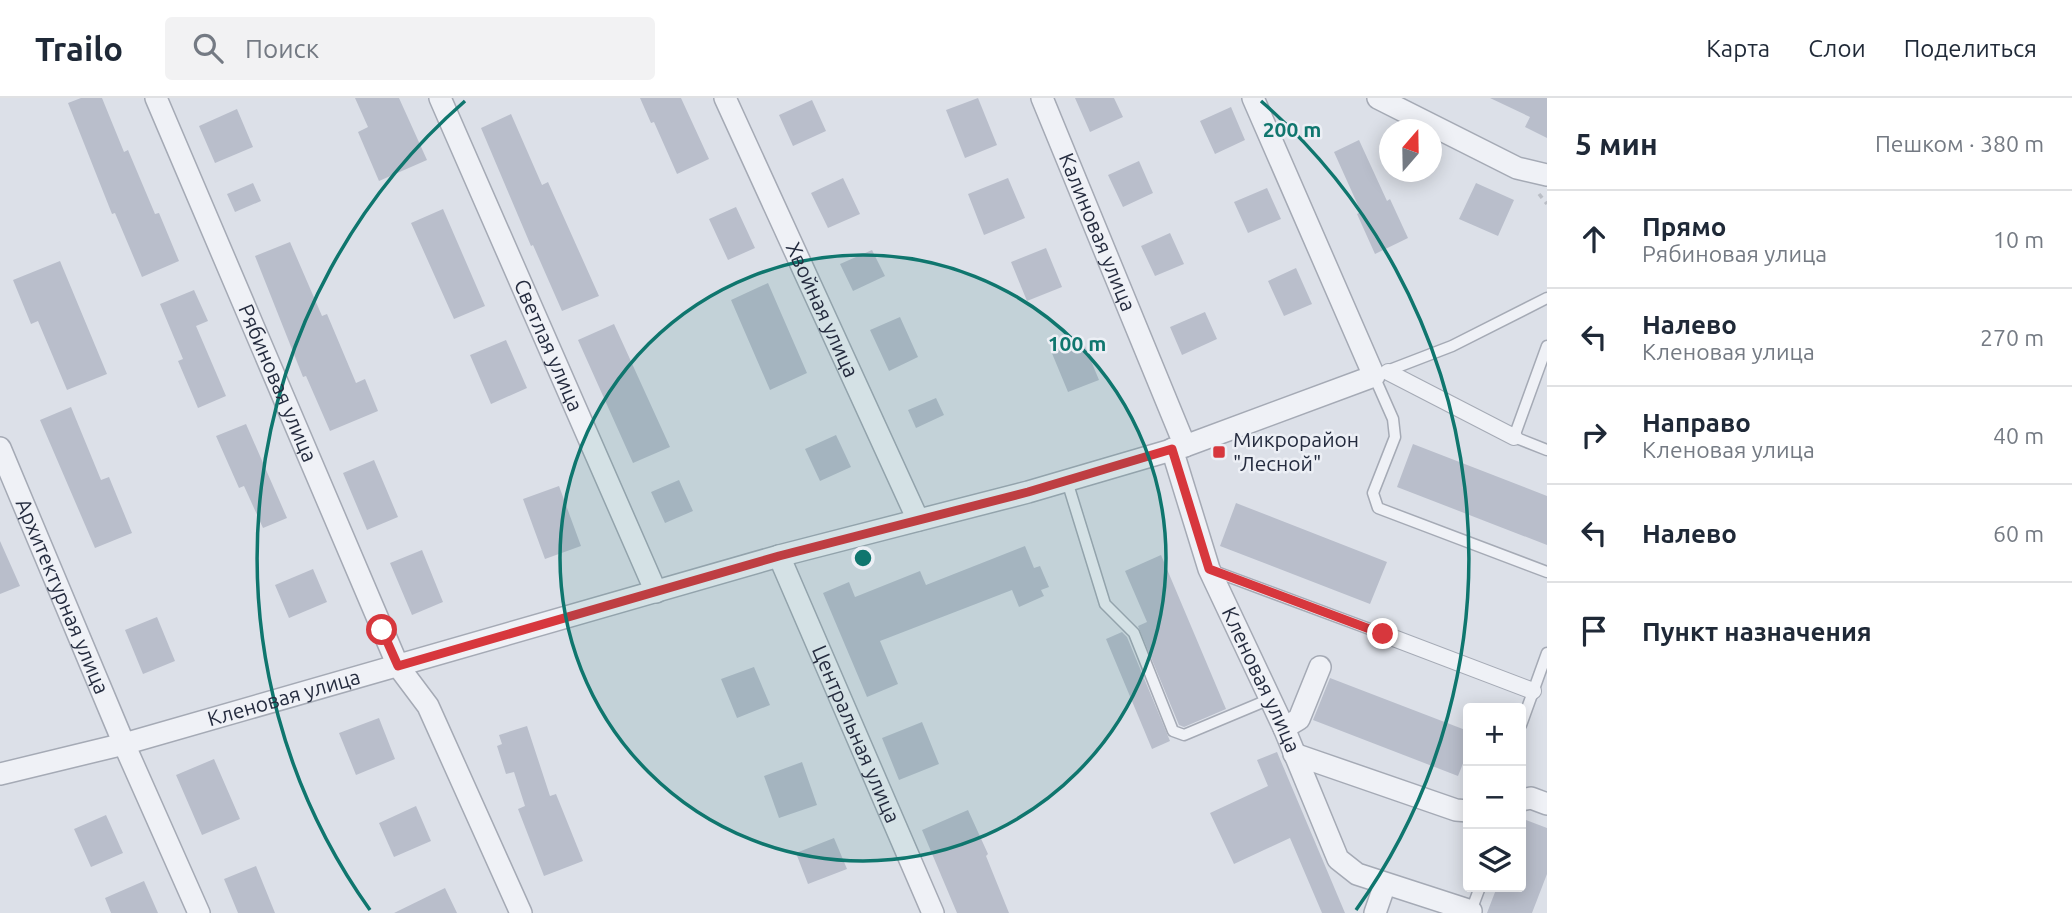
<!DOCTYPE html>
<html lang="ru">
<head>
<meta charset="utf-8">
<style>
	body { margin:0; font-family:Ubuntu,sans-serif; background:#f2f2f3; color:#1f2937 }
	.controls { position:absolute; right:21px; bottom:21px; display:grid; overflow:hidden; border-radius:7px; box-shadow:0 4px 18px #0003 }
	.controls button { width:63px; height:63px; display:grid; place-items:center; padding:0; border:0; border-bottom:2px solid #e0e1e3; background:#fff; color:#1f2937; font:35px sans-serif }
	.compass { position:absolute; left:1379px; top:21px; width:63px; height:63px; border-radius:50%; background:#fff; box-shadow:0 4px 18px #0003; rotate:20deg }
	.stop { position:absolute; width:21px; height:21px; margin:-16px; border:5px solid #d7373d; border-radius:50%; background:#fff }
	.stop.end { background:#d7373d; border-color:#fff; box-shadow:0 2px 7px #0008 }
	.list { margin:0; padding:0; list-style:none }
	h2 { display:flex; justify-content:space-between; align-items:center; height:91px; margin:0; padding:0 28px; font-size:30px }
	h2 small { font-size:23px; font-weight:400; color:#747a83 }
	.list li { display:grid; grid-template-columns:46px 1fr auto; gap:21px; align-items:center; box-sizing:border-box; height:98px; padding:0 28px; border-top:2px solid #e0e1e3 }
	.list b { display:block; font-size:26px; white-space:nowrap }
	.list p { margin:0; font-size:23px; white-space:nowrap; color:#747a83 }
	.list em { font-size:23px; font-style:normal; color:#747a83 }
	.icon { flex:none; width:38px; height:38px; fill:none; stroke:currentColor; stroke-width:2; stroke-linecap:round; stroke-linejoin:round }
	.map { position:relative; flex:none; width:1547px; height:815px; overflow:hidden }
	header { display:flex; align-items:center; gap:42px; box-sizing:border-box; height:98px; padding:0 35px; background:#fff; border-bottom:2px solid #e0e1e3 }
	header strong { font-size:33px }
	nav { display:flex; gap:38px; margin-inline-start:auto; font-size:24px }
	.search { width:490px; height:63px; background:#f2f2f3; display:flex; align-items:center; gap:18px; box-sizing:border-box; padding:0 24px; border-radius:7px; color:#747a83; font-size:26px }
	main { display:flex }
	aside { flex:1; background:#fff }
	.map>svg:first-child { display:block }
	.building { fill:#b9becb }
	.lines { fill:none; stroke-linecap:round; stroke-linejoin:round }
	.service-casing { stroke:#a5aab5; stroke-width:13 }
	.pedestrian-casing { stroke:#a5aab5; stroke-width:18 }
	.minor-casing { stroke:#a5aab5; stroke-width:24 }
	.path { stroke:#babec6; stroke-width:3.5; stroke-dasharray:5 5; stroke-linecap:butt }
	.service { stroke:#eff1f6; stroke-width:10 }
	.pedestrian { stroke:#eff1f6; stroke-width:16 }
	.minor { stroke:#eff1f6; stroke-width:21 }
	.route { stroke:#d7373d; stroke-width:9 }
	.ring { fill:none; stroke:#0f766e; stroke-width:3.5 }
	.poi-dot { fill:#d7373d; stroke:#eceff5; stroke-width:2.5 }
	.labels { text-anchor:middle; stroke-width:5; stroke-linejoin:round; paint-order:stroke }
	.street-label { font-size:21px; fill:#252c3f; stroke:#eceff5 }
	.poi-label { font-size:21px; fill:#252c3f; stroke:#eceff5; text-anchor:start }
	.centre { fill:#0f766e; stroke:#eceff5; stroke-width:3.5 }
	.ring-label { font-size:21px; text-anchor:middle; font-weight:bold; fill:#0f766e; stroke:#eceff5; stroke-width:5; stroke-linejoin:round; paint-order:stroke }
</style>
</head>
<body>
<header>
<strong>Trailo</strong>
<div class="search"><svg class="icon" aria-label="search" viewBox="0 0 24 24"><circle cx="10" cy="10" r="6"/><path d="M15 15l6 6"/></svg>Поиск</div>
<nav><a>Карта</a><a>Слои</a><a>Поделиться</a></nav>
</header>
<main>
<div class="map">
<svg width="1547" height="815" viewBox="0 0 1547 815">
	<rect width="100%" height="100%" fill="#dce0e8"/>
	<path class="building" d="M 81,0 L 102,0 L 124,54 L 128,52 L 155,116 L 159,115 L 179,163 L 142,179 L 115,115 L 112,116 L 68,5 Z
		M 355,0 L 399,0 L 427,62 L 379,83 L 358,34 L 368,29 Z
		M 640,0 L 681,0 L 709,61 L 677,76 L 654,24 L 651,25 Z
		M 978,0 L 997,47 L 965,60 L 946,12 Z
		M 1075,0 L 1114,0 L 1123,19 L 1090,34 Z
		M 1490,0 L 1547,0 L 1547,40 L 1525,29 L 1530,19 Z
		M 812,2 L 826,33 L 793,48 L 779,17 Z
		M 1231,9 L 1245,42 L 1215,56 L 1200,23 Z
		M 237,11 L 253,49 L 215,65 L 199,28 Z
		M 511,16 L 542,87 L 548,84 L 599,198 L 562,213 L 533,147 L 531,148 L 481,30 Z
		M 1359,42 L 1387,103 L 1390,101 L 1408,140 L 1375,156 L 1357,116 L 1361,114 L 1334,54 Z
		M 1139,63 L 1153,95 L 1123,109 L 1108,77 Z
		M 843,80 L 860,116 L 828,130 L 811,95 Z
		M 1008,80 L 1025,120 L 984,137 L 968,96 Z
		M 253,85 L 261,103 L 235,114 L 227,96 Z
		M 1476,85 L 1514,102 L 1498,138 L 1459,121 Z
		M 1267,90 L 1281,121 L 1248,135 L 1234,104 Z
		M 736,109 L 755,150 L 728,162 L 709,121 Z
		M 443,111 L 485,208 L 454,221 L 411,125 Z
		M 1170,135 L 1184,166 L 1155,178 L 1141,148 Z
		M 290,144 L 322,218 L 327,216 L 356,285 L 365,281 L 378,313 L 330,333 L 306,278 L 303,279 L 255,158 Z
		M 1046,150 L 1062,189 L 1027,203 L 1011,164 Z
		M 872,152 L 885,178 L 853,193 L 840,166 Z
		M 60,163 L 107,276 L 67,292 L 38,223 L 31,226 L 13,182 Z
		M 1296,170 L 1312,206 L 1284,218 L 1268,183 Z
		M 768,185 L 807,275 L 770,292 L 731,202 Z
		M 194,192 L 208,223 L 196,228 L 226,298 L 198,310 L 178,263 L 183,261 L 160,206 Z
		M 1205,214 L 1217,241 L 1182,257 L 1170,229 Z
		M 900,219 L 918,259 L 889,273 L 870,232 Z
		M 614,226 L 670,349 L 633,365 L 578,242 Z
		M 1082,241 L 1099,282 L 1068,294 L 1051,253 Z
		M 506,242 L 527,290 L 491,306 L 470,257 Z
		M 936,300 L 944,317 L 916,330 L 908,312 Z
		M 71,309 L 101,382 L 109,379 L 132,435 L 95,450 L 40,322 Z
		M 246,326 L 287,420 L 263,430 L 244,388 L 239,390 L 216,338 Z
		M 836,337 L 851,369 L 820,383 L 805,351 Z
		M 1413,346 L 1547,398 L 1547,447 L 1397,389 Z
		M 374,362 L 398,419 L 367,432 L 343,375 Z
		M 679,382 L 693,413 L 665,425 L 651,394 Z
		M 559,388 L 581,448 L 545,461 L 523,401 Z
		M 1236,405 L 1387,464 L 1370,506 L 1220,448 Z
		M 0,443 L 20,488 L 0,496 Z
		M 1025,448 L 1034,470 L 1040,468 L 1049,489 L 1041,492 L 1044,498 L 1019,509 L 1012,492 L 880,543 L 898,586 L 867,599 L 823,495 L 849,484 L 855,499 L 920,473 L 926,487 Z
		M 422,452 L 443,504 L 412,517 L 390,465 Z
		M 1161,457 L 1226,611 L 1184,629 L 1179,627 L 1138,528 L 1147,524 L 1125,473 Z
		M 313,471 L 327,504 L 289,520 L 275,487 Z
		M 157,519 L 175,563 L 143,576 L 125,532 Z
		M 1122,534 L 1127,539 L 1170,643 L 1152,651 L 1106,541 Z
		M 754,569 L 770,607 L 737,620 L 721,581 Z
		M 1330,580 L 1468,633 L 1468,653 L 1458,678 L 1313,622 Z
		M 379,620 L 395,661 L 356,677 L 339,635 Z
		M 922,624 L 939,666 L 899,682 L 882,640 Z
		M 527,628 L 550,698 L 556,696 L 583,763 L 544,778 L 518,711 L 525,708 L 514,674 L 506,676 L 497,648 L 502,646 L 499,637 Z
		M 1277,654 L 1345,815 L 1322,815 L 1290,740 L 1234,766 L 1210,715 L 1268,688 L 1257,662 Z
		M 214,661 L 240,721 L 202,737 L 176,677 Z
		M 802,664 L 817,707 L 779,720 L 764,678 Z
		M 416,708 L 431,743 L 394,759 L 379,725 Z
		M 968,712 L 988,756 L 986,758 L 1009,815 L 957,815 L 922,732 Z
		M 106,717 L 123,755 L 91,769 L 74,731 Z
		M 1521,720 L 1547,730 L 1547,776 L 1532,815 L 1487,815 L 1497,789 L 1521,789 Z
		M 834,740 L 847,771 L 808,786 L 796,755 Z
		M 256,768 L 275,815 L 238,815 L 224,781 Z
		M 144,783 L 158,815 L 111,815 L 105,800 Z
		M 445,790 L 457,815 L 394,815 Z"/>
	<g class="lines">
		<defs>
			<path id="service" d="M 1547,200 L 1452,248 L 1374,278 L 1393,321 L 1395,339 L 1373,395 L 1378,410 L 1547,474
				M 1547,248 L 1514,339 L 1547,352
				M 1067,383 L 1105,506 L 1134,535 L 1173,633 L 1184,637 L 1270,601
				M 1211,472 L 1383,536
				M 1521,627 L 1547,555
				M 1471,813 L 1480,789"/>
			<path id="pedestrian" d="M 1388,274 L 1514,339
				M 1383,536 L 1533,593"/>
			<g id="minor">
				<path id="s1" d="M 156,0 L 398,568 L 428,608 L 521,815"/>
				<path id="s2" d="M 440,0 L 656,494"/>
				<path id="s3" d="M 725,0 L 918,422"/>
				<path id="s4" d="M 1042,0 L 1185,348"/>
				<path d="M 1378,0 L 1517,70 L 1547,77"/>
				<path id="s5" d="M 0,350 L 124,646 L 199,815"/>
				<path id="s6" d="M 1172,351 L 1209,471 L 1284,630 L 1338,761 L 1357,776 L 1471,813 L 1470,815"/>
				<path id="s7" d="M 779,458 L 933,815"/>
				<path d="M 1284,630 L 1299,621 L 1320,569"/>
				<path d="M 1294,656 L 1456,712 L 1468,713"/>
				<path id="s8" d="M 0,676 L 124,646 L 779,458 L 1028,394 L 1185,348 L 1374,278 L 1253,0"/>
				<path d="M 1521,702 L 1531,700 L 1547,706"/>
				<path d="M 1375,815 L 1385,786"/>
			</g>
		</defs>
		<use href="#service" class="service-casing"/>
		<use href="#pedestrian" class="pedestrian-casing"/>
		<use href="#minor" class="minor-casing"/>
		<path class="path" d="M 1539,96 L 1547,106"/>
		<use href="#service" class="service"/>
		<use href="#pedestrian" class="pedestrian"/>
		<use href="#minor" class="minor"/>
	</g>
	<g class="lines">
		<path class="route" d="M 382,532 L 398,568 L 779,458 L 1028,394 L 1172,351 L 1209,471 L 1383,536"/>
	</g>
	<circle cx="863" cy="460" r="303" fill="#0f766e" fill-opacity=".12"/>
	<g class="ring">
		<circle cx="863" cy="460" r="303"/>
		<path d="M370 812A606 606 0 0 1 465 3M1261 3A606 606 0 0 1 1356 812"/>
	</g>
	<rect class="poi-dot" x="1212" y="347" width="14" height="14" rx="3.5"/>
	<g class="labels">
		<g class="street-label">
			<text dy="7" stroke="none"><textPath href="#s4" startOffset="145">Калиновая улица</textPath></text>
			<text dy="7" stroke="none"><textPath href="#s3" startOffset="233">Хвойная улица</textPath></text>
			<text dy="7" stroke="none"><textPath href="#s2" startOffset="270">Светлая улица</textPath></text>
			<text dy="7" stroke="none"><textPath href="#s1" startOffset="310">Рябиновая улица</textPath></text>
			<text dy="7" stroke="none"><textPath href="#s5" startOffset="161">Архитектурная улица</textPath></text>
			<text dy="7" stroke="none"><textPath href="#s6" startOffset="248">Кленовая улица</textPath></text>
			<text dy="7" stroke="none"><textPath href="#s8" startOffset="294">Кленовая улица</textPath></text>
			<text dy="7" stroke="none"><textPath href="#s7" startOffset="194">Центральная улица</textPath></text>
		</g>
		<g class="poi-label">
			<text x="1233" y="349">Микрорайон<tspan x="1233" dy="24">"Лесной"</tspan></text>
		</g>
	</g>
	<circle cx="863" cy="460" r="10" class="centre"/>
	<g class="ring-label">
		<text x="1292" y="39">200 m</text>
		<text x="1077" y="253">100 m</text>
	</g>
</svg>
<div class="controls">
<button>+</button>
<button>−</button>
<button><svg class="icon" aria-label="layers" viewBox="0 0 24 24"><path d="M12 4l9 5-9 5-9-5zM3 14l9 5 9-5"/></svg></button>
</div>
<svg class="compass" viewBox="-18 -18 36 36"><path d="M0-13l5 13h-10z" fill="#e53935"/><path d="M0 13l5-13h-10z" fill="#747a83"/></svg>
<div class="stop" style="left:382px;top:532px"></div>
<div class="stop end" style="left:1383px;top:536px"></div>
</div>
<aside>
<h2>5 мин<small>Пешком · 380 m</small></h2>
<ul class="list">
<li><svg class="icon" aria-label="ahead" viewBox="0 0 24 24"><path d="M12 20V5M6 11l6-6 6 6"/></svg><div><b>Прямо</b><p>Рябиновая улица</p></div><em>10 m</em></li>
<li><svg class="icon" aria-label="left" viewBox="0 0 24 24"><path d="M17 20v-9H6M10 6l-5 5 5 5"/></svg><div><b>Налево</b><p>Кленовая улица</p></div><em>270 m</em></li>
<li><svg class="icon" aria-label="right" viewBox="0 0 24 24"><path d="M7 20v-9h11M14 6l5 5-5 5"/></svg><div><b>Направо</b><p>Кленовая улица</p></div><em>40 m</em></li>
<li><svg class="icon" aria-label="left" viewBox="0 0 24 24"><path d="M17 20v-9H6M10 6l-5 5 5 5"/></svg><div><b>Налево</b></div><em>60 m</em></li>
<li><svg class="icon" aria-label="arrive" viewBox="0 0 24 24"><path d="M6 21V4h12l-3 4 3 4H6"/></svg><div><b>Пункт назначения</b></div></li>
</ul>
</aside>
</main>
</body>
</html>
